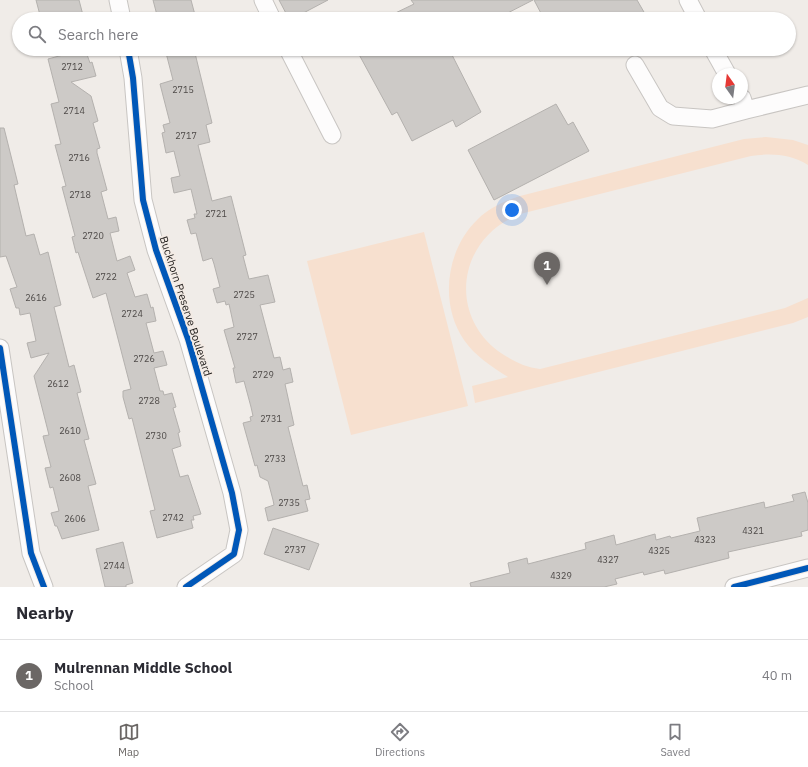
<!DOCTYPE html>
<html lang="en">
<head>
<meta charset="utf-8">
<style>
	body { margin:0; font-family:"IBM Plex Sans",sans-serif; background:#f7f7f7; color:#2b2b33 }
	.compass { position:absolute; left:712px; top:68px; width:36px; height:36px; border-radius:50%; background:#fff; box-shadow:0 1px 3px #0004; rotate:346deg }
	.you { position:absolute; left:512px; top:210px; width:14px; height:14px; margin:-10px; border:3px solid #fff; border-radius:50%; background:#1a73e8; box-shadow:0 0 0 6px #1a73e833 }
	.badge { display:grid; place-items:center; width:26px; height:26px; border-radius:50%; background:#6b6765; color:#fff; font-size:13px; font-weight:700 }
	.pin { position:absolute; translate:-50% -33px; filter:drop-shadow(0 1px 2px #0008) }
	.pin::after { content:''; position:absolute; top:21px; width:14px; height:12px; background:inherit; clip-path:polygon(0 0,100% 0,50% 100%) }
	.list { margin:0; padding:0; list-style:none }
	h2 { display:flex; justify-content:space-between; align-items:center; height:52px; margin:0; padding:0 16px; font-size:17px }
	h2 small { font-size:13px; font-weight:400; color:#7c7c81 }
	.list li { display:grid; grid-template-columns:26px 1fr auto; gap:12px; align-items:center; box-sizing:border-box; height:72px; padding:0 16px; border-top:1px solid #e1e1e2 }
	.list b { display:block; font-size:15px; white-space:nowrap }
	.list p { margin:0; font-size:13px; white-space:nowrap; color:#7c7c81 }
	.list em { font-size:13px; font-style:normal; color:#7c7c81 }
	.icon { flex:none; width:22px; height:22px; fill:none; stroke:currentColor; stroke-width:2; stroke-linecap:round; stroke-linejoin:round }
	.map { position:relative; flex:none; width:808px; height:587px; overflow:hidden }
	.search { position:absolute; background:#fff; box-shadow:0 1px 3px #0004; left:12px; right:12px; top:12px; height:44px; display:flex; align-items:center; gap:10px; box-sizing:border-box; padding:0 14px; border-radius:22px; color:#7c7c81; font-size:15px }
	.sheet { height:124px; background:#fff }
	nav { display:flex; justify-content:space-around; align-items:center; box-sizing:border-box; height:56px; border-top:1px solid #e1e1e2; background:#fff; font-size:11px; color:#7c7c81 }
	nav a { display:grid; justify-items:center; gap:2px }
	nav .on { color:#6b6765 }
	.map>svg:first-child { display:block }
	.green { fill:#f7e0cf }
	.building { fill:#cdcac7; stroke:#b4b1ae }
	.lines { fill:none; stroke-linecap:round; stroke-linejoin:round }
	.minor-casing { stroke:#c8c5c2; stroke-width:19 }
	.minor { stroke:#fdfcfc; stroke-width:17 }
	.cycleway-casing { stroke:#f3ebe5; stroke-width:8 }
	.cycleway { stroke:#0057b8; stroke-width:6 }
	.labels { text-anchor:middle; stroke-width:4; stroke-linejoin:round; paint-order:stroke }
	.number-label { font-size:9px; fill:#4e4a48 }
	.street-label { font-size:11px; fill:#23201e; stroke:#f3ebe5 }
</style>
</head>
<body>
<div class="map">
<svg width="808" height="587" viewBox="0 0 808 587">
	<rect width="100%" height="100%" fill="#f0ece8"/>
	<path class="green" d="M 766,137 L 793,140 L 808,145 L 808,165 C 790,154 771,153 751,156 L 524,213 C 461,233 445,310 498,351 C 511,360 524,367 540,369 L 785,308 L 808,298 L 808,317 L 793,323 L 475,403 L 472,386 L 508,377 C 492,367 475,356 464,340 C 439,304 446,249 478,219 C 489,208 505,201 520,196 L 744,139 Z
		M 424,232 L 468,406 L 351,435 L 307,261 Z"/>
	<path class="building" d="M 36,0 L 79,0 L 84,19 L 41,19 Z
		M 153,0 L 191,0 L 195,15 L 179,19 L 158,19 Z
		M 279,0 L 328,0 L 292,19 L 289,19 Z
		M 411,0 L 533,0 L 496,19 L 383,19 L 414,4 Z
		M 534,0 L 637,0 L 648,19 L 624,19 L 622,15 L 614,19 L 544,19 Z
		M 85,49 L 90,63 L 92,62 L 96,76 L 71,82 L 91,96 L 98,121 L 93,123 L 100,148 L 97,149 L 97,153 L 107,190 L 101,192 L 108,219 L 116,217 L 119,231 L 110,233 L 117,261 L 130,256 L 135,270 L 127,273 L 135,297 L 147,294 L 151,308 L 153,307 L 156,321 L 146,323 L 154,353 L 163,351 L 167,365 L 154,368 L 160,391 L 163,391 L 164,395 L 172,393 L 176,407 L 173,408 L 180,432 L 178,433 L 181,446 L 172,449 L 180,477 L 188,475 L 201,514 L 193,516 L 194,520 L 191,520 L 193,528 L 157,538 L 150,511 L 155,510 L 132,418 L 129,419 L 123,397 L 123,391 L 131,389 L 116,331 L 106,293 L 93,298 L 78,252 L 76,253 L 72,237 L 75,236 L 62,187 L 66,186 L 55,145 L 61,144 L 51,104 L 59,102 L 48,59 Z
		M 165,49 L 194,49 L 212,123 L 206,125 L 210,142 L 198,145 L 212,201 L 231,196 L 246,255 L 243,256 L 249,279 L 268,275 L 275,302 L 260,305 L 274,358 L 280,357 L 283,370 L 290,368 L 293,382 L 285,384 L 294,425 L 288,427 L 303,486 L 307,485 L 310,499 L 305,500 L 308,511 L 268,521 L 265,508 L 274,505 L 273,500 L 268,481 L 260,477 L 257,465 L 255,466 L 243,423 L 251,421 L 250,417 L 253,416 L 251,407 L 244,381 L 236,383 L 233,368 L 235,368 L 224,330 L 234,327 L 229,304 L 226,305 L 225,301 L 217,303 L 213,289 L 220,287 L 214,264 L 212,258 L 203,261 L 196,233 L 191,234 L 187,220 L 195,218 L 194,214 L 197,214 L 191,189 L 174,193 L 171,178 L 180,176 L 174,151 L 166,153 L 162,133 L 165,132 L 163,125 L 170,123 L 160,84 L 173,80 Z
		M 356,49 L 449,49 L 481,112 L 456,127 L 453,120 L 412,141 L 397,112 L 392,115 Z
		M 556,104 L 568,125 L 573,122 L 589,151 L 494,200 L 468,150 Z
		M 0,128 L 4,128 L 18,184 L 14,185 L 26,236 L 34,234 L 40,255 L 48,252 L 61,305 L 54,307 L 69,367 L 74,365 L 81,392 L 77,393 L 89,439 L 84,440 L 96,484 L 88,486 L 99,530 L 62,539 L 57,526 L 55,526 L 51,513 L 59,511 L 53,487 L 50,488 L 45,468 L 51,467 L 43,436 L 49,435 L 34,376 L 49,353 L 31,358 L 27,343 L 36,341 L 30,313 L 20,315 L 19,308 L 16,308 L 10,289 L 17,287 L 6,256 L 0,257 Z
		M 805,492 L 808,503 L 808,530 L 801,532 L 802,536 L 728,552 L 729,558 L 665,574 L 664,570 L 644,575 L 643,572 L 615,579 L 617,584 L 604,587 L 471,587 L 470,583 L 510,573 L 508,563 L 527,558 L 528,564 L 586,549 L 585,543 L 614,535 L 616,545 L 655,534 L 656,540 L 670,536 L 671,538 L 700,531 L 697,518 L 764,502 L 765,508 L 794,501 L 792,495 Z
		M 273,528 L 319,544 L 309,570 L 264,554 Z
		M 123,542 L 133,583 L 126,585 L 126,587 L 105,587 L 96,549 Z"/>
	<g class="lines">
		<defs>
			<path id="minor" d="M 118,0 L 122,19
				M 263,0 L 272,19
				M 688,0 L 698,19
				M 128,49 L 133,78 L 143,200 L 156,250 L 188,339 L 232,493 L 239,530 L 234,554 L 186,587
				M 288,49 L 332,135
				M 713,49 L 727,74
				M 635,65 L 660,108 L 673,116 L 712,119 L 746,110
				M 742,98 L 746,110 L 808,95
				M 0,348 L 31,553 L 44,587
				M 734,587 L 808,568"/>
		</defs>
		<use href="#minor" class="minor-casing"/>
		<use href="#minor" class="minor"/>
		<defs>
			<path id="cycleway" d="M 128,49 L 133,78 L 143,200 L 156,250 L 188,339 L 232,493 L 239,530 L 234,554 L 186,587
				M 0,348 L 31,553 L 44,587
				M 734,587 L 808,568"/>
		</defs>
		<use href="#cycleway" class="cycleway-casing"/>
		<use href="#cycleway" class="cycleway"/>
	</g>
	<g class="labels">
		<g class="number-label">
			<text x="72" y="70">2712</text>
			<text x="183" y="93">2715</text>
			<text x="74" y="114">2714</text>
			<text x="186" y="139">2717</text>
			<text x="79" y="161">2716</text>
			<text x="80" y="198">2718</text>
			<text x="216" y="217">2721</text>
			<text x="93" y="239">2720</text>
			<text x="106" y="280">2722</text>
			<text x="244" y="298">2725</text>
			<text x="36" y="301">2616</text>
			<text x="132" y="317">2724</text>
			<text x="247" y="340">2727</text>
			<text x="144" y="362">2726</text>
			<text x="263" y="378">2729</text>
			<text x="58" y="387">2612</text>
			<text x="149" y="404">2728</text>
			<text x="271" y="422">2731</text>
			<text x="70" y="434">2610</text>
			<text x="156" y="439">2730</text>
			<text x="275" y="462">2733</text>
			<text x="70" y="481">2608</text>
			<text x="289" y="506">2735</text>
			<text x="173" y="521">2742</text>
			<text x="75" y="522">2606</text>
			<text x="753" y="534">4321</text>
			<text x="705" y="543">4323</text>
			<text x="295" y="553">2737</text>
			<text x="659" y="554">4325</text>
			<text x="608" y="563">4327</text>
			<text x="114" y="569">2744</text>
			<text x="561" y="579">4329</text>
		</g>
		<g class="street-label">
			<text transform="translate(186 306) rotate(72)" y="4">Buckhorn Preserve Boulevard</text>
		</g>
	</g>
</svg>
<svg class="compass" viewBox="-18 -18 36 36"><path d="M0-13l5 13h-10z" fill="#e53935"/><path d="M0 13l5-13h-10z" fill="#7c7c81"/></svg>
<div class="you"></div>
<div class="pin badge" style="left:547px;top:285px">1</div>
<div class="search"><svg class="icon" aria-label="search" viewBox="0 0 24 24"><circle cx="10" cy="10" r="6"/><path d="M15 15l6 6"/></svg>Search here</div>
</div>
<section class="sheet">
<h2>Nearby<small></small></h2>
<ul class="list">
<li><span class="badge">1</span><div><b>Mulrennan Middle School</b><p>School</p></div><em>40 m</em></li>
</ul>
</section>
<nav>
<a class="on"><svg class="icon" aria-label="map" viewBox="0 0 24 24"><path d="M3 6l6-2 6 2 6-2v14l-6 2-6-2-6 2zM9 4v14M15 6v14"/></svg>Map</a>
<a><svg class="icon" aria-label="directions" viewBox="0 0 24 24"><path d="M12 3l9 9-9 9-9-9zM9 14v-3h6M13 9l2 2-2 2"/></svg>Directions</a>
<a><svg class="icon" aria-label="saved" viewBox="0 0 24 24"><path d="M7 4h10v16l-5-4-5 4z"/></svg>Saved</a>
</nav>
</body>
</html>
